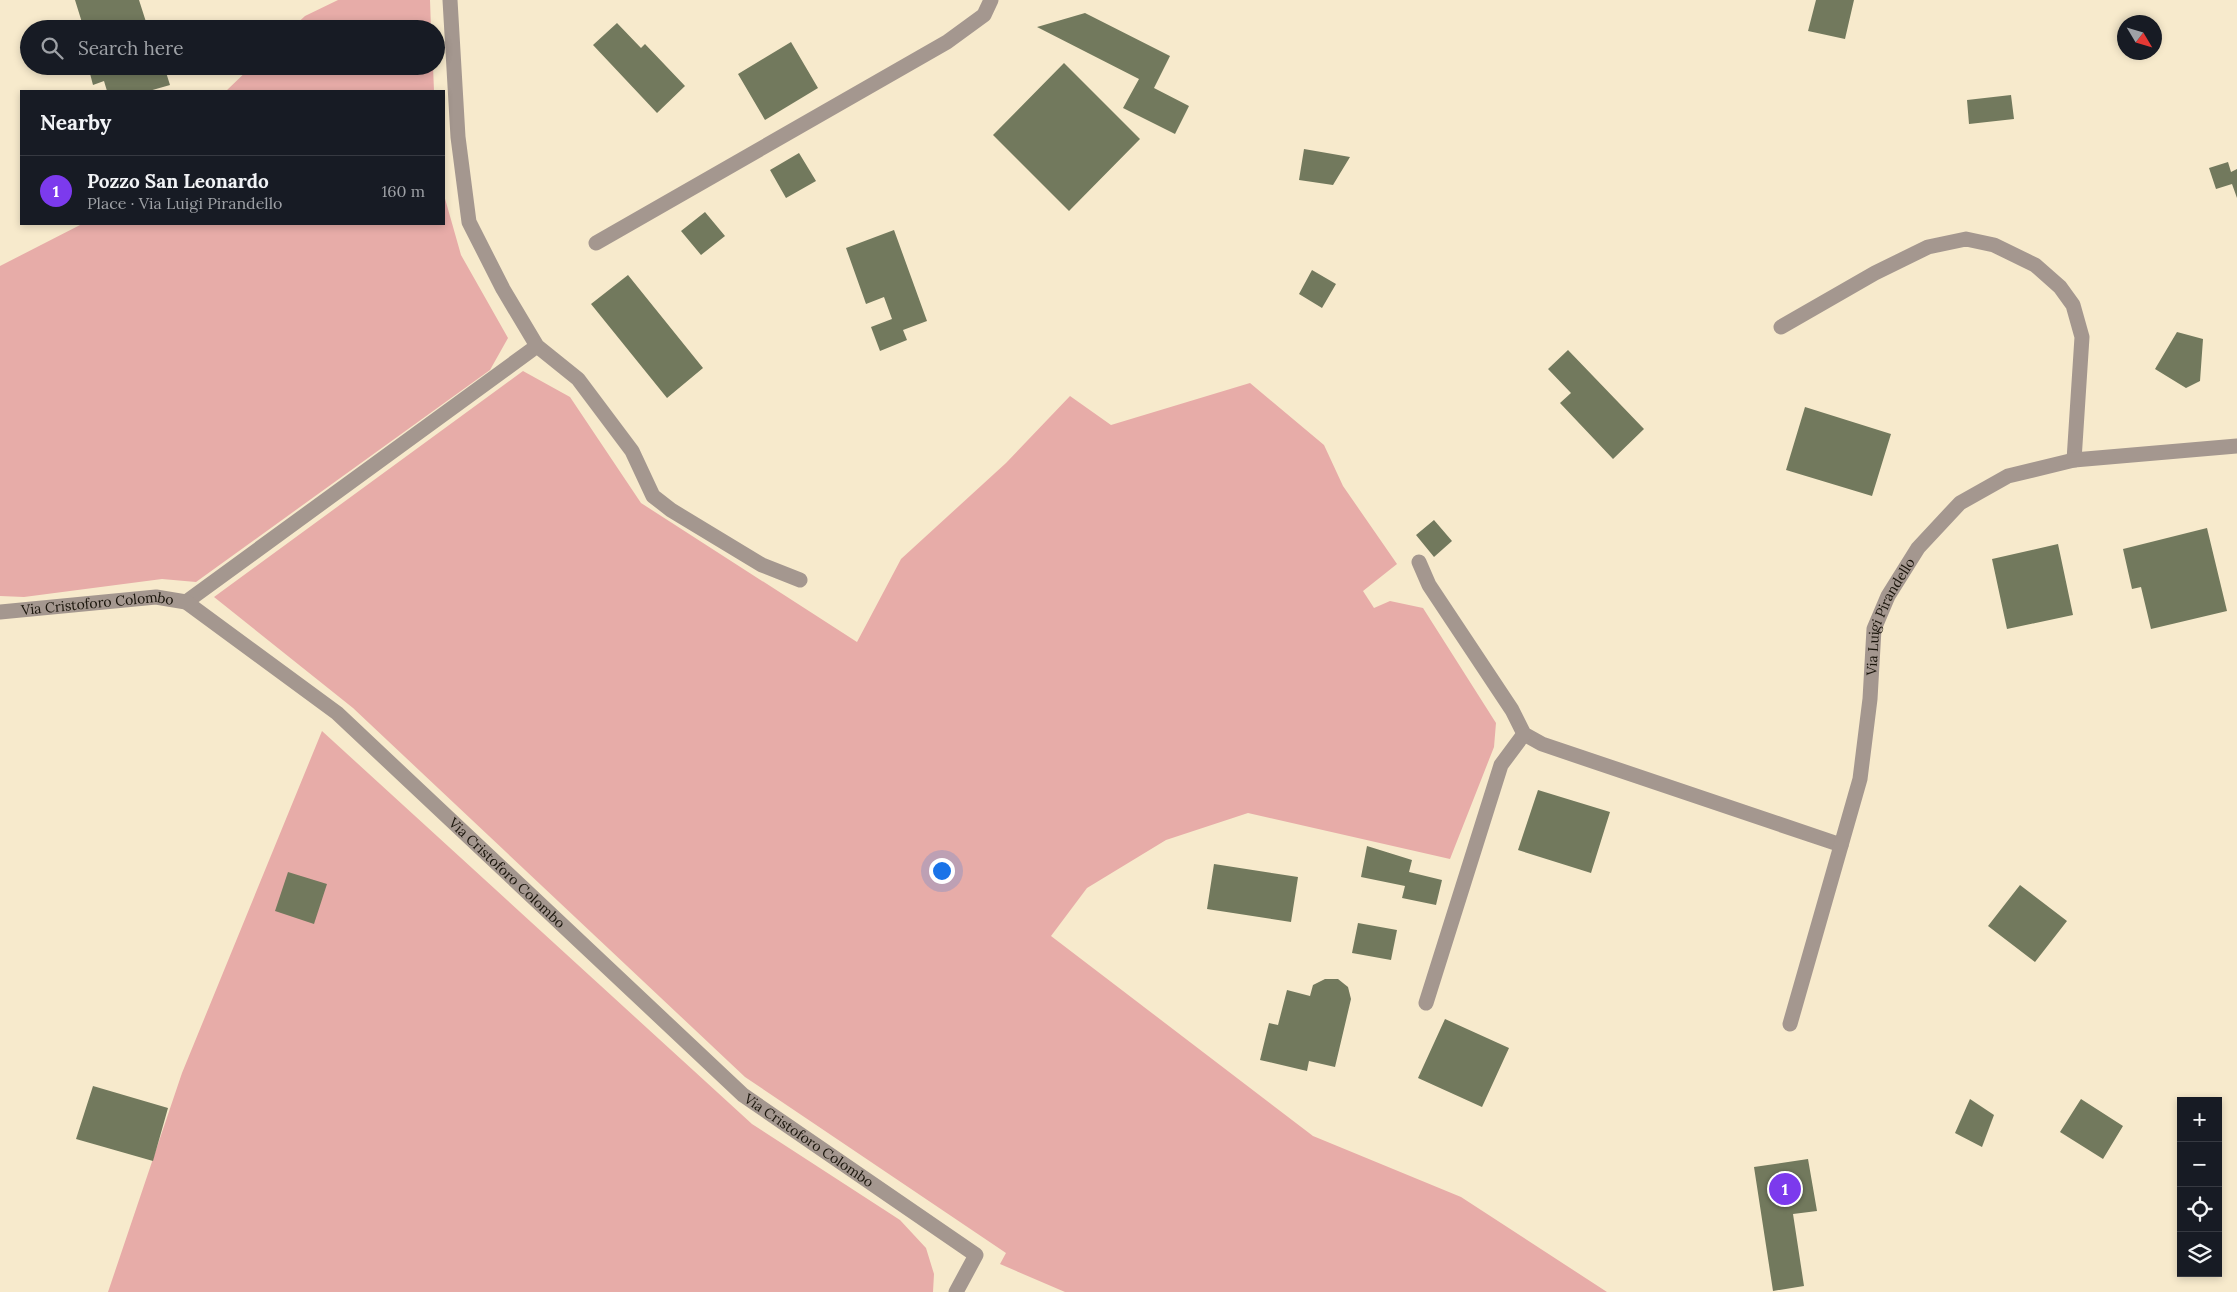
<!DOCTYPE html>
<html lang="en">
<head>
<meta charset="utf-8">
<style>
	body { margin:0; font-family:Lora,serif; background:#242831; color:#f1f3f6 }
	.controls { position:absolute; right:15px; bottom:15px; display:grid; overflow:hidden; border-radius:0px; box-shadow:0 2px 8px #0003 }
	.controls button { width:45px; height:45px; display:grid; place-items:center; padding:0; border:0; border-bottom:1px solid #363941; background:#171b24; color:#f1f3f6; font:25px sans-serif }
	.compass { position:absolute; left:2117px; top:15px; width:45px; height:45px; border-radius:50%; background:#171b24; box-shadow:0 2px 8px #0003; rotate:128deg }
	.you { position:absolute; left:941px; top:870px; width:18px; height:18px; margin:-12px; border:4px solid #fff; border-radius:50%; background:#1a73e8; box-shadow:0 0 0 8px #1a73e833 }
	.badge { display:grid; place-items:center; width:32px; height:32px; border-radius:50%; background:#7c3aed; color:#fff; font-size:16px; font-weight:700 }
	.pin { position:absolute; translate:-50% -50%; border:2px solid #fff; box-shadow:0 1px 5px #0006 }
	.list { margin:0; padding:0; list-style:none }
	h2 { display:flex; justify-content:space-between; align-items:center; height:65px; margin:0; padding:0 20px; font-size:21px }
	h2 small { font-size:16px; font-weight:400; color:#9ea1a6 }
	.list li { display:grid; grid-template-columns:32px 1fr auto; gap:15px; align-items:center; box-sizing:border-box; height:70px; padding:0 20px; border-top:1px solid #363941 }
	.list b { display:block; font-size:19px; white-space:nowrap }
	.list p { margin:0; font-size:16px; white-space:nowrap; color:#9ea1a6 }
	.list em { font-size:16px; font-style:normal; color:#9ea1a6 }
	.icon { flex:none; width:28px; height:28px; fill:none; stroke:currentColor; stroke-width:2; stroke-linecap:round; stroke-linejoin:round }
	.map { position:relative; flex:none; width:2237px; height:1292px; overflow:hidden }
	.search { position:absolute; background:#171b24; box-shadow:0 2px 8px #0003; left:20px; top:20px; width:425px; height:55px; display:flex; align-items:center; gap:12px; box-sizing:border-box; padding:0 18px; border-radius:28px; color:#9ea1a6; font-size:19px }
	.panel { position:absolute; background:#171b24; box-shadow:0 2px 8px #0003; left:20px; top:90px; width:425px; height:135px; border-radius:0px }
	.map>svg:first-child { display:block }
	.green { fill:#e7aca8 }
	.building { fill:#72795d }
	.lines { fill:none; stroke-linecap:round; stroke-linejoin:round }
	.lane { stroke:#a4978f; stroke-width:15 }
	.street { stroke:#a4978f; stroke-width:15 }
	.labels { text-anchor:middle; stroke-width:4; stroke-linejoin:round; paint-order:stroke }
	.street-label { font-size:14px; fill:#1a150b; stroke:#fff }
</style>
</head>
<body>
<div class="map">
<svg width="2237" height="1292" viewBox="0 0 2237 1292">
	<rect width="100%" height="100%" fill="#f7eacc"/>
	<path class="green" d="M 338,0 L 430,0 L 431,29 L 291,29 L 305,16 Z
		M 252,66 L 433,66 L 434,91 L 226,91 Z
		M 444,195 L 461,255 L 508,338 L 490,370 L 196,582 L 162,579 L 24,597 L 0,596 L 0,266 L 82,224 L 444,224 Z
		M 523,371 L 570,397 L 641,503 L 857,642 L 901,559 L 1006,463 L 1070,396 L 1111,425 L 1250,383 L 1324,445 L 1343,486 L 1397,564 L 1363,591 L 1374,608 L 1390,601 L 1423,608 L 1496,723 L 1494,747 L 1450,859 L 1248,813 L 1166,840 L 1087,888 L 1051,936 L 1313,1136 L 1461,1197 L 1607,1292 L 1065,1292 L 1000,1264 L 1006,1253 L 745,1077 L 353,708 L 214,597 Z
		M 322,731 L 752,1124 L 900,1220 L 926,1248 L 934,1274 L 933,1292 L 108,1292 L 182,1073 Z"/>
	<path class="building" d="M 75,0 L 139,0 L 147,25 L 135,29 L 84,29 Z
		M 1816,0 L 1854,0 L 1845,39 L 1808,31 Z
		M 1085,13 L 1170,56 L 1154,88 L 1189,106 L 1175,134 L 1123,108 L 1139,79 L 1037,27 Z
		M 617,23 L 641,48 L 645,44 L 685,86 L 657,113 L 593,45 Z
		M 791,42 L 818,88 L 765,120 L 738,74 Z
		M 1064,63 L 1140,139 L 1069,211 L 993,135 Z
		M 88,66 L 164,66 L 170,85 L 149,91 L 107,91 L 104,81 L 93,85 Z
		M 2011,95 L 2014,119 L 1969,124 L 1967,100 Z
		M 1304,149 L 1350,157 L 1333,185 L 1299,180 Z
		M 799,153 L 816,181 L 786,198 L 770,170 Z
		M 2228,162 L 2231,172 L 2237,169 L 2237,198 L 2232,184 L 2216,189 L 2209,168 Z
		M 705,212 L 725,236 L 701,255 L 681,231 Z
		M 894,230 L 927,321 L 903,330 L 907,340 L 880,351 L 871,327 L 892,319 L 884,297 L 866,304 L 846,248 Z
		M 1312,270 L 1336,284 L 1322,308 L 1299,294 Z
		M 628,275 L 703,368 L 667,398 L 591,304 Z
		M 2177,332 L 2203,339 L 2200,381 L 2186,388 L 2155,369 Z
		M 1568,350 L 1644,429 L 1613,459 L 1560,403 L 1571,393 L 1548,369 Z
		M 1805,407 L 1891,434 L 1872,496 L 1786,470 Z
		M 1434,520 L 1452,541 L 1434,557 L 1416,535 Z
		M 2207,528 L 2227,611 L 2151,629 L 2141,587 L 2132,589 L 2123,549 Z
		M 2058,544 L 2073,615 L 2007,629 L 1992,559 Z
		M 1538,790 L 1610,812 L 1591,873 L 1518,850 Z
		M 1367,846 L 1412,860 L 1409,872 L 1442,880 L 1436,905 L 1402,898 L 1405,886 L 1361,877 Z
		M 1214,864 L 1298,877 L 1291,922 L 1207,909 Z
		M 288,872 L 327,884 L 314,924 L 275,911 Z
		M 2020,885 L 2067,921 L 2035,962 L 1988,926 Z
		M 1358,923 L 1397,930 L 1391,960 L 1352,953 Z
		M 1325,979 L 1338,979 L 1348,987 L 1351,999 L 1335,1067 L 1309,1061 L 1307,1071 L 1260,1060 L 1269,1023 L 1278,1025 L 1287,990 L 1310,996 L 1313,985 Z
		M 1445,1019 L 1509,1048 L 1482,1107 L 1418,1078 Z
		M 93,1086 L 168,1108 L 153,1161 L 76,1139 Z
		M 1970,1099 L 1994,1115 L 1982,1147 L 1955,1133 Z
		M 2081,1099 L 2123,1126 L 2103,1159 L 2060,1132 Z
		M 1808,1159 L 1817,1211 L 1793,1214 L 1804,1286 L 1773,1291 L 1754,1167 Z"/>
	<g class="lines">
		<path class="lane" d="M 450,0 L 458,137 L 469,222 L 503,289 L 537,346 L 578,379 L 632,451 L 653,496 L 671,510 L 762,565 L 800,580
			M 596,243 L 947,42 L 984,15 L 991,0
			M 186,602 L 537,346"/>
		<g class="street">
			<path d="M 1781,327 L 1875,273 L 1928,247 L 1966,239 L 1994,245 L 2035,265 L 2060,287 L 2073,305 L 2082,337 L 2074,460"/>
			<path d="M 1419,562 L 1429,585 L 1512,710 L 1524,734 L 1542,744 L 1841,845"/>
			<path id="s1" d="M 0,612 L 156,597 L 186,602 L 337,713 L 743,1095 L 976,1255 L 956,1292"/>
			<path d="M 1426,1003 L 1501,765 L 1524,734"/>
			<path id="s2" d="M 1790,1024 L 1860,779 L 1870,699 L 1874,629 L 1888,596 L 1918,548 L 1960,503 L 2008,476 L 2074,460 L 2237,446"/>
		</g>
	</g>
	<g class="labels">
		<g class="street-label">
			<text dy="5" stroke="none"><textPath href="#s1" startOffset="98">Via Cristoforo Colombo</textPath></text>
			<text dy="5" stroke="none"><textPath href="#s2" startOffset="422">Via Luigi Pirandello</textPath></text>
			<text dy="5" stroke="none"><textPath href="#s1" startOffset="608">Via Cristoforo Colombo</textPath></text>
			<text dy="5" stroke="none"><textPath href="#s1" startOffset="1012">Via Cristoforo Colombo</textPath></text>
		</g>
	</g>
</svg>
<div class="controls">
<button>+</button>
<button>−</button>
<button><svg class="icon" aria-label="locate" viewBox="0 0 24 24"><circle cx="12" cy="12" r="6"/><path d="M12 2v4M12 18v4M2 12h4M18 12h4"/></svg></button>
<button><svg class="icon" aria-label="layers" viewBox="0 0 24 24"><path d="M12 4l9 5-9 5-9-5zM3 14l9 5 9-5"/></svg></button>
</div>
<svg class="compass" viewBox="-18 -18 36 36"><path d="M0-13l5 13h-10z" fill="#e53935"/><path d="M0 13l5-13h-10z" fill="#9ea1a6"/></svg>
<div class="you"></div>
<div class="pin badge" style="left:1785px;top:1189px">1</div>
<div class="search"><svg class="icon" aria-label="search" viewBox="0 0 24 24"><circle cx="10" cy="10" r="6"/><path d="M15 15l6 6"/></svg>Search here</div>
<section class="panel">
<h2>Nearby<small></small></h2>
<ul class="list">
<li><span class="badge">1</span><div><b>Pozzo San Leonardo</b><p>Place · Via Luigi Pirandello</p></div><em>160 m</em></li>
</ul>
</section>
</div>
</body>
</html>
